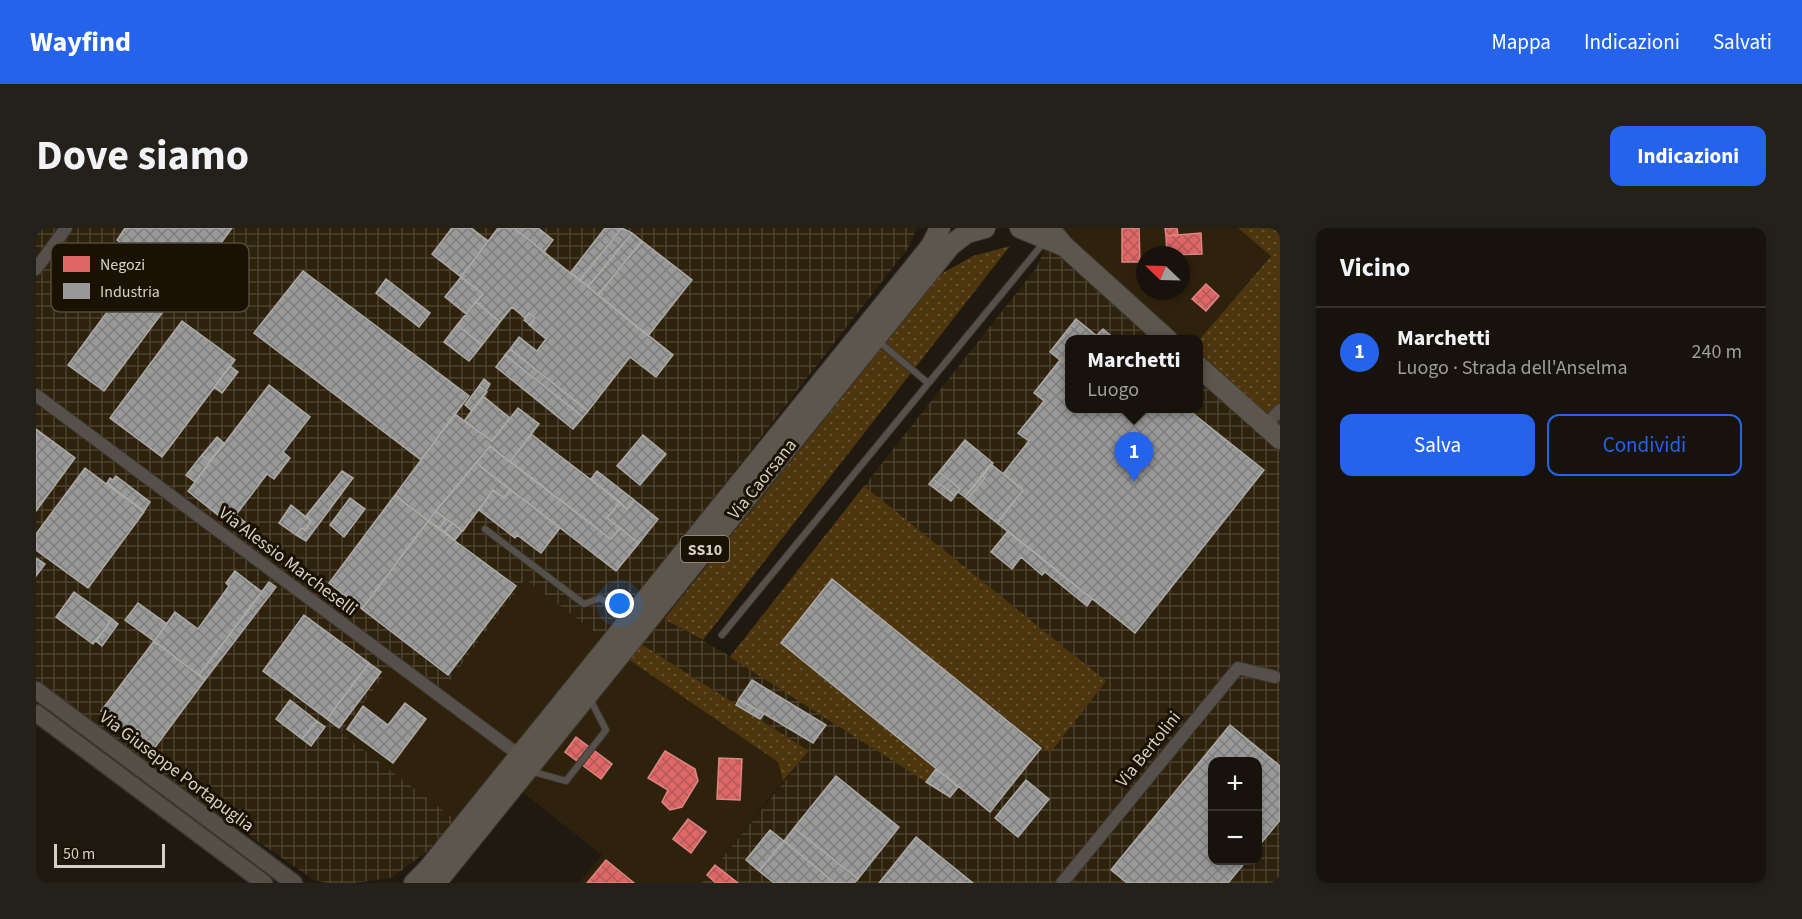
<!DOCTYPE html>
<html lang="it">
<head>
<meta charset="utf-8">
<style>
	body { margin:0; font-family:"Source Sans 3",sans-serif; background:#24201a; color:#f1f3f6 }
	.controls { position:absolute; right:18px; bottom:18px; display:grid; overflow:hidden; border-radius:12px; box-shadow:0 3px 9px #0003 }
	.controls button { width:54px; height:54px; display:grid; place-items:center; padding:0; border:0; border-bottom:2px solid #36322d; background:#17130c; color:#f1f3f6; font:30px sans-serif }
	.compass { position:absolute; left:1100px; top:18px; width:54px; height:54px; border-radius:50%; background:#17130c; box-shadow:0 3px 9px #0003; rotate:293deg }
	.scale { position:absolute; left:18px; bottom:15px; width:111px; box-sizing:border-box; padding-left:6px; border:3px solid #d7d0c6; border-top:0; font-size:16px; line-height:21px; white-space:nowrap; color:#d7d0c6; -webkit-text-stroke:4px #1b1103; paint-order:stroke }
	.you { position:absolute; left:584px; top:376px; width:21px; height:21px; margin:-15px; border:4px solid #fff; border-radius:50%; background:#1a73e8; box-shadow:0 0 0 9px #1a73e833 }
	.badge { display:grid; place-items:center; width:39px; height:39px; border-radius:50%; background:#2563eb; color:#fff; font-size:20px; font-weight:700 }
	.pin { position:absolute; translate:-50% -50px; filter:drop-shadow(0 2px 3px #0008) }
	.pin::after { content:''; position:absolute; top:32px; width:21px; height:18px; background:inherit; clip-path:polygon(0 0,100% 0,50% 100%) }
	.popup { position:absolute; left:1029px; top:107px; width:138px; height:78px; box-sizing:border-box; display:grid; place-content:center; border-radius:12px; background:#17130c; filter:drop-shadow(0 2px 4px #0005); font-size:20px; white-space:nowrap; color:#9e9e9d }
	.popup b { font-size:22px; color:#f1f3f6 }
	.popup::after { content:''; position:absolute; left:50%; top:100%; margin-left:-12px; border:12px solid transparent; border-top-color:#17130c }
	.list { margin:0; padding:0; list-style:none }
	h2 { display:flex; justify-content:space-between; align-items:center; height:78px; margin:0; padding:0 24px; font-size:26px }
	h2 small { font-size:20px; font-weight:400; color:#9e9e9d }
	.list li { display:grid; grid-template-columns:39px 1fr auto; gap:18px; align-items:center; box-sizing:border-box; height:90px; padding:0 24px; border-top:2px solid #36322d }
	.list b { display:block; font-size:22px; white-space:nowrap }
	.list p { margin:0; font-size:20px; white-space:nowrap; color:#9e9e9d }
	.list em { font-size:20px; font-style:normal; color:#9e9e9d }
	.actions { display:flex; gap:12px; padding:18px 24px }
	.actions a { flex:1; padding:14px 0; border:2px solid #2563eb; border-radius:12px; text-align:center; font-size:21px; color:#2563eb }
	.actions .main { background:#2563eb; color:#fff }
	.map { position:relative; flex:none; width:1244px; height:655px; overflow:hidden; border-radius:12px }
	header { display:flex; align-items:center; gap:36px; box-sizing:border-box; height:84px; padding:0 30px; background:#2563eb; color:#fff }
	header strong { font-size:28px }
	nav { display:flex; gap:33px; margin-inline-start:auto; font-size:21px }
	.intro { display:flex; align-items:center; justify-content:space-between; box-sizing:border-box; height:144px; padding:0 36px }
	h1 { margin:0; font-size:42px }
	.button { padding:15px 27px; border-radius:12px; background:#2563eb; color:#fff; font-size:21px; font-weight:700 }
	main { display:flex; gap:36px; padding:0 36px }
	aside { flex:1; background:#17130c; border-radius:12px; box-shadow:0 3px 9px #0003 }
	.map>svg:first-child { display:block }
	.built { fill:#2f220d; fill-rule:evenodd }
	.industrial { fill:url(#industrial-grid); fill-rule:evenodd }
	.grass { fill:url(#grass-dots) }
	.shops { fill:url(#shops-cross-hatch); stroke:#dd8683; stroke-width:1.5 }
	.industry { fill:url(#industry-cross-hatch); stroke:#acaaa6; stroke-width:1.5 }
	.lines { fill:none; stroke-linecap:round; stroke-linejoin:round }
	.service-casing { stroke:#3a362f; stroke-width:8 }
	.minor-casing { stroke:#3a362f; stroke-width:14 }
	.secondary-casing { stroke:#3a362f; stroke-width:19 }
	.primary-casing { stroke:#3a362f; stroke-width:22 }
	.service { stroke:#55504a; stroke-width:6 }
	.minor { stroke:#55504a; stroke-width:12 }
	.secondary { stroke:#554f47; stroke-width:16 }
	.primary { stroke:#5d564c; stroke-width:20 }
	.labels { text-anchor:middle; stroke-width:6; stroke-linejoin:round; paint-order:stroke }
	.shield { fill:#1b1103; stroke:#9f978c; stroke-width:1.5 }
	.shield-label { font-size:16px; font-weight:bold; fill:#d7d0c6 }
	.street-label { font-size:18px; fill:#d7d0c6; stroke:#1b1103 }
	.key { fill:#1b1103; stroke:#534a3e; stroke-width:1.5 }
	.key-label { font-size:16px; fill:#d7d0c6 }
</style>
</head>
<body>
<header>
<strong>Wayfind</strong>
<nav><a>Mappa</a><a>Indicazioni</a><a>Salvati</a></nav>
</header>
<div class="intro"><h1>Dove siamo</h1><a class="button">Indicazioni</a></div>
<main>
<div class="map">
<svg width="1244" height="655" viewBox="0 0 1244 655">
	<defs>
		<pattern id="industrial-grid" width="8" height="8" patternUnits="userSpaceOnUse" patternTransform="scale(1.5)"><rect width="8" height="8" fill="#2f220d"/><path d="M0 4h8M4 0v8" fill="none" stroke="#4c412f"/></pattern>
		<pattern id="grass-dots" width="8" height="8" patternUnits="userSpaceOnUse" patternTransform="scale(1.5)"><rect width="8" height="8" fill="#4d360e"/><path d="M2 2h.1M6 6h.1" fill="none" stroke="#665230" stroke-width="1.8" stroke-linecap="round"/></pattern>
		<pattern id="shops-cross-hatch" width="8" height="8" patternUnits="userSpaceOnUse" patternTransform="scale(1.5)"><rect width="8" height="8" fill="#e06666"/><path d="M0 0l8 8M0 8l8-8" fill="none" stroke="#b05a59"/></pattern>
		<pattern id="industry-cross-hatch" width="8" height="8" patternUnits="userSpaceOnUse" patternTransform="scale(1.5)"><rect width="8" height="8" fill="#999"/><path d="M0 0l8 8M0 8l8-8" fill="none" stroke="#7e7e7d"/></pattern>
	</defs>
	<rect width="100%" height="100%" fill="#1f1910"/>
	<path class="built" d="M 1018,0 L 1202,0 L 1235,27 L 1163,112 L 1145,111 ZM 1109,27 L 1145,27 L 1145,63 L 1109,63 Z
		M 489,351 L 568,411 L 421,593 L 304,505 L 358,433 L 403,467 Z
		M 589,429 L 742,534 L 747,553 L 666,655 L 543,655 L 566,627 L 486,564 Z"/>
	<path class="industrial" d="M 0,0 L 28,0 L 0,39 Z
		M 31,0 L 881,0 L 872,20 L 568,411 L 489,351 L 403,467 L 358,434 L 305,505 L 421,593 L 392,623 L 355,650 L 317,655 L 291,655 L 278,652 L 0,461 L 0,41 Z
		M 1017,0 L 1145,111 L 1034,112 L 1034,180 L 1162,180 L 1163,127 L 1244,199 L 1244,655 L 666,655 L 773,523 L 602,414 L 628,391 L 694,428 L 1001,39 ZM 1176,534 L 1222,534 L 1222,632 L 1176,632 Z"/>
	<path class="grass" d="M 1202,0 L 1244,0 L 1244,199 L 1163,127 L 1163,112 L 1235,28 Z
		M 974,18 L 667,412 L 628,391 L 905,46 L 937,28 Z
		M 828,258 L 1070,453 L 1014,525 L 796,352 L 745,415 L 900,541 L 890,554 L 694,429 Z
		M 602,414 L 773,523 L 747,553 L 742,534 L 589,429 Z"/>
	<path class="shops" d="M 1086,0 L 1103,0 L 1104,34 L 1086,34 Z
		M 1129,0 L 1141,0 L 1142,7 L 1130,8 Z
		M 1165,5 L 1166,26 L 1131,27 L 1130,8 Z
		M 1170,56 L 1183,68 L 1170,83 L 1156,71 Z
		M 540,509 L 576,536 L 565,551 L 529,524 Z
		M 629,523 L 659,541 L 662,553 L 646,579 L 634,582 L 626,574 L 632,562 L 612,550 Z
		M 683,530 L 706,531 L 704,572 L 681,571 Z
		M 652,591 L 670,604 L 655,625 L 637,611 Z
		M 570,632 L 598,655 L 551,655 Z
		M 679,637 L 702,655 L 680,655 L 671,647 Z"/>
	<path class="industry" d="M 89,0 L 196,0 L 150,63 L 81,12 Z
		M 416,0 L 435,0 L 452,13 L 425,49 L 396,26 Z
		M 462,0 L 478,0 L 637,127 L 620,149 L 594,129 L 552,183 L 474,121 L 483,109 L 501,123 L 510,111 L 493,97 L 499,90 L 493,85 L 489,90 L 476,79 L 464,94 L 440,74 L 447,66 L 425,49 Z
		M 478,0 L 502,0 L 517,12 L 508,24 Z
		M 569,0 L 586,0 L 544,52 L 535,44 Z
		M 586,0 L 596,5 L 552,59 L 544,52 Z
		M 596,5 L 606,13 L 562,67 L 552,59 Z
		M 606,13 L 656,52 L 612,108 L 562,67 Z
		M 105,38 L 141,65 L 68,163 L 32,137 Z
		M 267,43 L 433,168 L 385,232 L 218,105 Z
		M 425,49 L 447,66 L 430,86 L 409,69 Z
		M 350,51 L 394,85 L 383,99 L 340,65 Z
		M 440,74 L 464,94 L 446,117 L 421,97 Z
		M 493,85 L 499,90 L 494,97 L 488,92 Z
		M 1040,91 L 1066,112 L 1034,112 L 1034,180 L 1150,180 L 1228,242 L 1099,405 L 961,295 L 987,262 L 967,246 L 993,213 L 982,205 L 1008,173 L 998,165 L 1024,132 L 1014,124 Z
		M 146,93 L 199,132 L 126,229 L 74,190 Z
		M 421,97 L 446,117 L 433,133 L 408,114 Z
		M 1067,101 L 1080,112 L 1066,112 L 1061,107 Z
		M 474,121 L 552,183 L 547,189 L 469,127 Z
		M 469,127 L 547,189 L 537,201 L 460,139 Z
		M 194,138 L 202,144 L 186,165 L 178,159 Z
		M 448,151 L 454,156 L 450,163 L 443,158 Z
		M 233,157 L 274,189 L 247,224 L 254,230 L 238,251 L 231,246 L 193,296 L 152,263 Z
		M 443,158 L 451,164 L 436,183 L 429,177 Z
		M 447,168 L 474,190 L 456,213 L 428,193 Z
		M 482,180 L 503,196 L 474,234 L 454,218 L 392,293 L 359,267 L 419,186 L 456,213 Z
		M 0,201 L 39,230 L 0,283 Z
		M 495,206 L 584,274 L 571,290 L 584,300 L 575,311 L 474,234 Z
		M 607,207 L 630,226 L 604,257 L 581,238 Z
		M 181,209 L 188,215 L 174,233 L 166,227 Z
		M 929,212 L 957,235 L 929,269 L 922,264 L 924,261 L 903,244 Z
		M 454,218 L 575,311 L 584,300 L 603,315 L 580,343 L 440,235 Z
		M 166,227 L 174,233 L 159,254 L 150,247 Z
		M 440,235 L 475,262 L 468,270 L 457,262 L 427,303 L 400,283 Z
		M 955,236 L 987,262 L 961,295 L 931,271 L 949,250 L 946,247 Z
		M 49,240 L 108,284 L 52,360 L 0,322 L 0,306 Z
		M 306,243 L 317,250 L 270,313 L 260,307 L 265,300 L 269,302 L 275,293 L 270,288 Z
		M 561,243 L 598,272 L 591,281 L 555,251 Z
		M 903,244 L 924,261 L 919,268 L 897,251 Z
		M 946,247 L 949,250 L 931,271 L 929,269 Z
		M 80,248 L 114,274 L 108,283 L 71,255 L 74,250 L 77,252 Z
		M 897,251 L 919,268 L 915,273 L 893,256 Z
		M 457,262 L 468,270 L 475,262 L 524,300 L 505,325 L 481,307 L 479,310 L 443,282 Z
		M 359,267 L 392,293 L 326,381 L 293,355 Z
		M 314,270 L 329,281 L 308,309 L 294,297 Z
		M 598,272 L 622,291 L 603,315 L 571,290 L 584,274 L 591,281 Z
		M 255,277 L 275,293 L 269,302 L 265,300 L 260,307 L 243,295 Z
		M 400,283 L 410,291 L 403,300 L 392,293 Z
		M 199,286 L 226,308 L 219,317 L 193,296 Z
		M 410,291 L 416,295 L 409,304 L 403,300 Z
		M 392,293 L 480,358 L 412,447 L 326,381 Z
		M 416,295 L 426,303 L 419,312 L 409,304 Z
		M 972,303 L 1056,371 L 1051,378 L 1009,344 L 1006,347 L 985,329 L 976,341 L 955,324 Z
		M 0,330 L 9,336 L 0,348 Z
		M 199,343 L 226,364 L 163,447 L 118,413 L 139,384 L 162,401 L 193,358 L 190,355 Z
		M 796,351 L 1005,520 L 954,584 L 745,415 Z
		M 233,354 L 240,359 L 169,452 L 163,447 Z
		M 38,364 L 76,391 L 57,416 L 20,389 Z
		M 102,375 L 131,396 L 118,413 L 89,392 Z
		M 268,387 L 333,435 L 291,491 L 227,443 Z
		M 76,391 L 82,396 L 66,418 L 60,413 Z
		M 118,413 L 169,452 L 117,522 L 65,483 Z
		M 333,435 L 345,444 L 303,500 L 291,491 Z
		M 716,452 L 790,497 L 777,515 L 703,471 Z
		M 703,471 L 728,486 L 724,491 L 700,477 Z
		M 254,472 L 281,493 L 266,511 L 240,491 Z
		M 369,475 L 390,491 L 357,535 L 311,501 L 327,478 L 352,497 Z
		M 281,493 L 289,499 L 275,518 L 266,511 Z
		M 1194,497 L 1244,538 L 1244,592 L 1222,619 L 1222,534 L 1176,534 L 1176,632 L 1211,632 L 1192,655 L 1091,655 L 1075,642 Z
		M 900,541 L 922,559 L 914,569 L 890,554 Z
		M 800,548 L 863,599 L 822,651 L 758,600 Z
		M 990,552 L 1013,571 L 982,609 L 959,590 Z
		M 758,600 L 822,651 L 818,655 L 799,655 L 748,613 Z
		M 734,602 L 748,613 L 723,643 L 710,632 Z
		M 880,609 L 937,655 L 843,655 Z
		M 748,613 L 799,655 L 738,655 L 723,643 Z"/>
	<g class="lines">
		<defs>
			<path id="service" d="M 841,112 L 892,155
				M 449,301 L 548,376 L 564,370 L 591,388
				M 686,407 L 1009,13
				M 494,543 L 530,553 L 570,502 L 554,471"/>
			<path id="minor" d="M 0,41 L 30,0
				M 0,167 L 483,527
				M 1229,198 L 1244,182
				M 1026,655 L 1202,440 L 1239,449"/>
			<path id="secondary" d="M 0,462 L 258,655
				M 0,485 L 228,655"/>
			<path id="primary" d="M 984,0 L 1025,17
				M 1013,0 L 1028,18 L 1132,112
				M 1162,138 L 1244,211
				M 378,655 L 392,641 L 895,18 L 904,0
				M 400,655 L 915,17 L 931,5 L 949,0"/>
		</defs>
		<use href="#service" class="service-casing"/>
		<use href="#minor" class="minor-casing"/>
		<use href="#secondary" class="secondary-casing"/>
		<use href="#primary" class="primary-casing"/>
		<use href="#service" class="service"/>
		<use href="#minor" class="minor"/>
		<use href="#secondary" class="secondary"/>
		<use href="#primary" class="primary"/>
	</g>
	<g class="labels">
		<rect class="shield" x="645" y="308" width="48" height="26" rx="4.5"/>
		<g class="shield-label">
			<text x="669" y="327">SS10</text>
		</g>
		<g class="street-label">
			<text transform="translate(726 251) rotate(-51)" y="6">Via Caorsana</text>
			<text transform="translate(252 333) rotate(37)" y="6">Via Alessio Marcheselli</text>
			<text transform="translate(1112 521) rotate(-51)" y="6">Via Bertolini</text>
			<text transform="translate(141 543) rotate(37)" y="6">Via Giuseppe Portapuglia</text>
		</g>
	</g>
	<rect x="15" y="15" width="198" height="69" rx="9" class="key"/>
	<rect x="27" y="28" width="27" height="16" fill="#e06666"/>
	<rect x="27" y="55" width="27" height="16" fill="#999"/>
	<g class="key-label">
		<text x="64" y="42">Negozi</text>
		<text x="64" y="69">Industria</text>
	</g>
</svg>
<div class="controls">
<button>+</button>
<button>−</button>
</div>
<svg class="compass" viewBox="-18 -18 36 36"><path d="M0-13l5 13h-10z" fill="#e53935"/><path d="M0 13l5-13h-10z" fill="#9e9e9d"/></svg>
<div class="scale">50 m</div>
<div class="you"></div>
<div class="pin badge" style="left:1098px;top:254px">1</div>
<div class="popup"><b>Marchetti</b>Luogo</div>
</div>
<aside>
<h2>Vicino<small></small></h2>
<ul class="list">
<li><span class="badge">1</span><div><b>Marchetti</b><p>Luogo · Strada dell'Anselma</p></div><em>240 m</em></li>
</ul>
<div class="actions"><a class="main">Salva</a><a>Condividi</a></div>
</aside>
</main>
</body>
</html>
